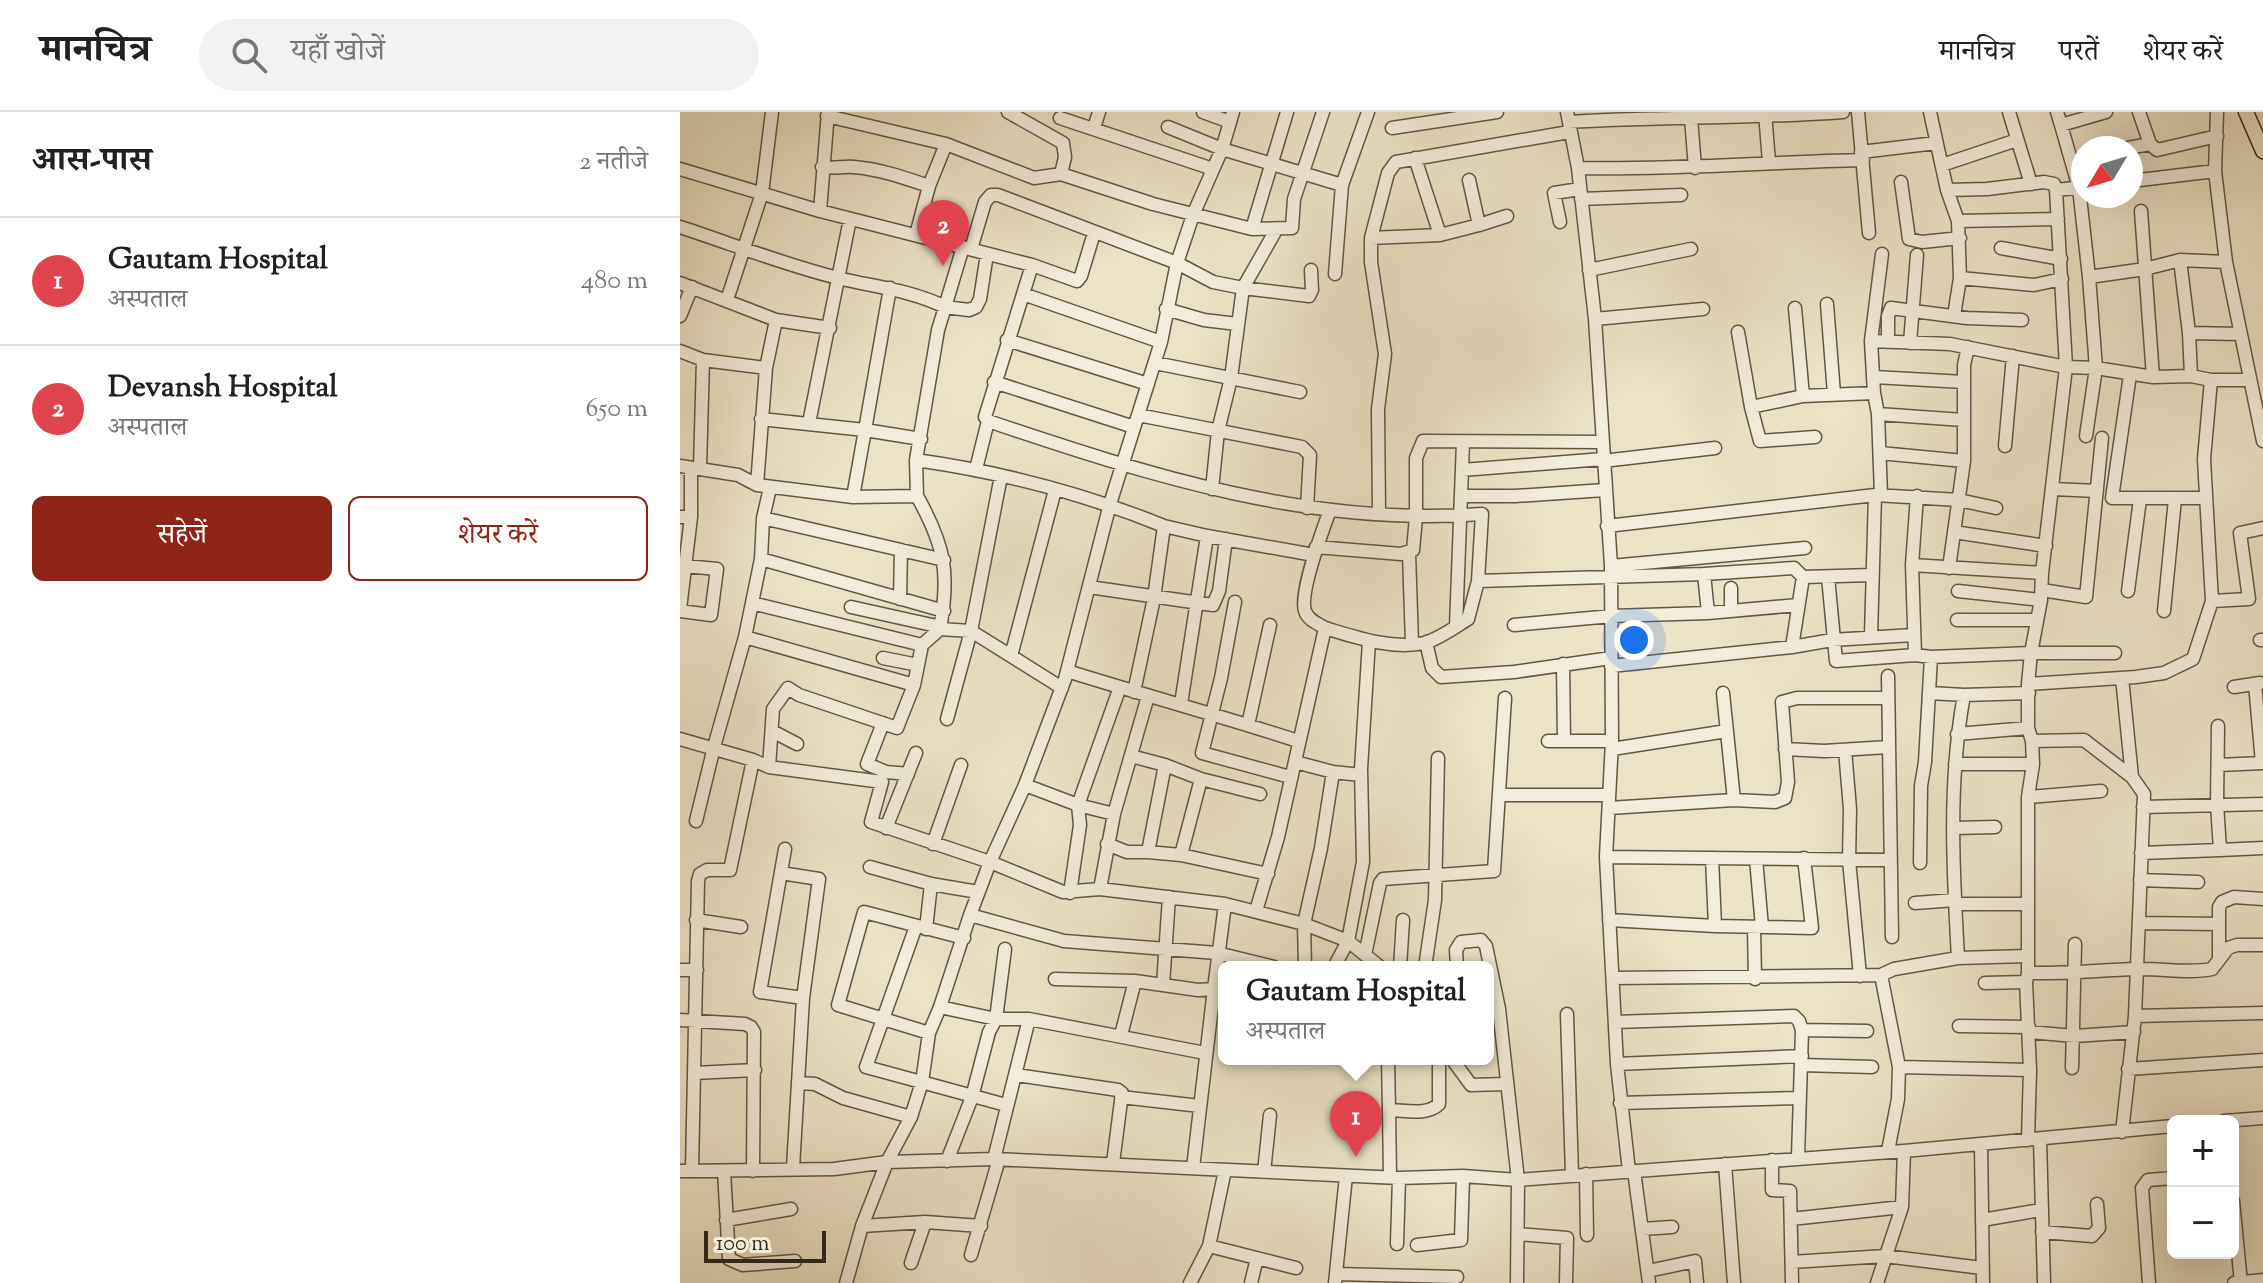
<!DOCTYPE html>
<html lang="hi">
<head>
<meta charset="utf-8">
<style>
	body { margin:0; font-family:"Sorts Mill Goudy","Noto Serif Devanagari",serif; background:#f2f2f2; color:#202124 }
	.controls { position:absolute; right:24px; bottom:24px; display:grid; overflow:hidden; border-radius:12px; box-shadow:0 8px 32px #0002 }
	.controls button { width:72px; height:72px; display:grid; place-items:center; padding:0; border:0; border-bottom:2px solid #e0e0e0; background:#fff; color:#202124; font:40px sans-serif }
	.compass { position:absolute; left:1391px; top:24px; width:72px; height:72px; border-radius:50%; background:#fff; box-shadow:0 8px 32px #0002; rotate:232deg }
	.scale { position:absolute; left:24px; bottom:20px; width:122px; box-sizing:border-box; padding-left:8px; border:4px solid #352818; border-top:0; font-size:22px; line-height:28px; white-space:nowrap; color:#352818; -webkit-text-stroke:6px #f3eddb; paint-order:stroke }
	.you { position:absolute; left:954px; top:528px; width:28px; height:28px; margin:-20px; border:6px solid #fff; border-radius:50%; background:#1a73e8; box-shadow:0 0 0 12px #1a73e833 }
	.badge { display:grid; place-items:center; width:52px; height:52px; border-radius:50%; background:#8f2418; color:#fff; font-size:26px; font-weight:700 }
	.pin { position:absolute; translate:-50% -66px; filter:drop-shadow(0 2px 4px #0008) }
	.pin::after { content:''; position:absolute; top:42px; width:28px; height:24px; background:inherit; clip-path:polygon(0 0,100% 0,50% 100%) }
	.popup { position:absolute; left:538px; top:849px; width:276px; height:104px; box-sizing:border-box; display:grid; place-content:center; border-radius:12px; background:#fff; filter:drop-shadow(0 2px 6px #0005); font-size:26px; white-space:nowrap; color:#757577 }
	.popup b { font-size:30px; color:#202124 }
	.popup::after { content:''; position:absolute; left:50%; top:100%; margin-left:-16px; border:16px solid transparent; border-top-color:#fff }
	.list { margin:0; padding:0; list-style:none }
	h2 { display:flex; justify-content:space-between; align-items:center; height:104px; margin:0; padding:0 32px; font-size:34px }
	h2 small { font-size:26px; font-weight:400; color:#757577 }
	.list li { display:grid; grid-template-columns:52px 1fr auto; gap:24px; align-items:center; box-sizing:border-box; height:128px; padding:0 32px; border-top:2px solid #e0e0e0 }
	.list b { display:block; font-size:30px; white-space:nowrap }
	.list p { margin:0; font-size:26px; white-space:nowrap; color:#757577 }
	.list em { font-size:26px; font-style:normal; color:#757577 }
	.actions { display:flex; gap:16px; padding:24px 32px }
	.actions a { flex:1; padding:18px 0; border:2px solid #8f2418; border-radius:12px; text-align:center; font-size:28px; color:#8f2418 }
	.actions .main { background:#8f2418; color:#fff }
	.icon { flex:none; width:44px; height:44px; fill:none; stroke:currentColor; stroke-width:2; stroke-linecap:round; stroke-linejoin:round }
	.map { position:relative; flex:none; width:1583px; height:1171px; overflow:hidden }
	header { display:flex; align-items:center; gap:48px; box-sizing:border-box; height:112px; padding:0 40px; background:#fff; border-bottom:2px solid #e0e0e0 }
	header strong { font-size:38px }
	nav { display:flex; gap:44px; margin-inline-start:auto; font-size:28px }
	.search { width:560px; height:72px; background:#f2f2f2; display:flex; align-items:center; gap:20px; box-sizing:border-box; padding:0 28px; border-radius:44px; color:#757577; font-size:30px }
	main { display:flex }
	aside { flex:1; background:#fff }
	.map>svg:first-child { display:block }
	.lines { fill:none; stroke-linecap:round; stroke-linejoin:round }
	.minor-casing { stroke:#635744; stroke-width:15 }
	.major-casing { stroke:#352818; stroke-width:17 }
	.minor { stroke:#f3eddb; stroke-width:12 }
	.major { stroke:#ede3c7; stroke-width:14 }
</style>
</head>
<body>
<header>
<strong>मानचित्र</strong>
<div class="search"><svg class="icon" aria-label="search" viewBox="0 0 24 24"><circle cx="10" cy="10" r="6"/><path d="M15 15l6 6"/></svg>यहाँ खोजें</div>
<nav><a>मानचित्र</a><a>परतें</a><a>शेयर करें</a></nav>
</header>
<main>
<aside>
<h2>आस-पास<small>2 नतीजे</small></h2>
<ul class="list">
<li><span class="badge" style="background:#e0444e">1</span><div><b>Gautam Hospital</b><p>अस्पताल</p></div><em>480 m</em></li>
<li><span class="badge" style="background:#e0444e">2</span><div><b>Devansh Hospital</b><p>अस्पताल</p></div><em>650 m</em></li>
</ul>
<div class="actions"><a class="main">सहेजें</a><a>शेयर करें</a></div>
</aside>
<div class="map">
<svg width="1583" height="1171" viewBox="0 0 1583 1171">
	<rect width="100%" height="100%" fill="#ede3c7"/>
	<filter id="stains"><feTurbulence type="fractalNoise" baseFrequency=".0025" numOctaves="4"/><feColorMatrix values="0 0 0 0 .2 0 0 0 0 .09 0 0 0 0 .02 0 0 0 .5 -.17"/></filter>
	<radialGradient id="worn" r=".72"><stop offset=".6" stop-color="#630" stop-opacity="0"/><stop offset="1" stop-color="#630" stop-opacity=".3"/></radialGradient>
	<g class="lines">
		<defs>
			<path id="minor" d="M 328,0 L 383,31 L 385,45 L 381,62
				M 523,0 L 550,10
				M 887,0 L 898,56 L 915,207 L 931,454 L 932,629 L 926,745 L 937,952 L 949,1059
				M 1178,0 L 1189,121
				M 1250,0 L 1267,78 L 1278,109 L 1280,166 L 1274,204
				M 1329,0 L 1351,72
				M 1377,0 L 1381,13 L 1426,0
				M 1459,0 L 1470,32 L 1477,38 L 1537,24
				M 1085,1 L 1089,50
				M 147,4 L 266,32 L 354,66 L 381,62 L 473,92 L 572,117 L 607,0
				M 380,6 L 533,57
				M 1011,6 L 1015,56
				M 889,10 C 981,4 1072,7 1163,0
				M 1381,13 L 1399,76 L 1409,165 L 1416,256 L 1406,324
				M 488,15 L 542,37 L 662,73
				M 414,16 L 419,0
				M 712,16 L 817,0
				M 1448,36 L 1470,32
				M 1181,40 L 1256,31
				M 735,46 L 760,123
				M 1262,53 L 1337,28
				M 142,55 C 154,57 163,54 174,55 C 200,57 225,66 249,74
				M 898,56 C 993,58 1088,50 1183,48
				M 0,57 L 140,99 L 352,153 L 397,169 L 401,164 L 414,121
				M 1451,69 L 1535,59
				M 1221,70 L 1229,127 L 1242,130 L 1280,126
				M 1267,78 L 1307,77 L 1364,70 L 1374,72 L 1376,78 L 1403,75
				M 901,87 L 1001,83
				M 140,99 L 148,0
				M 1461,99 L 1473,265
				M 1278,109 L 1378,107
				M 880,110 L 874,81 L 900,77
				M 799,113 L 827,104
				M 0,115 C 52,132 105,153 158,166 C 194,175 231,178 265,195 L 258,218 L 236,348 L 237,384
				M 572,117 L 612,116 L 614,87 L 643,0
				M 596,118 L 563,176 L 629,184 L 632,178 L 631,158
				M 236,123 L 249,74 L 266,32
				M 691,126 L 760,123 L 799,113 L 789,68
				M 283,135 L 265,195 L 289,198 L 296,195 L 300,187 L 307,142
				M 1321,136 L 1381,147
				M 291,137 L 305,90 L 311,83 L 318,83 L 497,151 L 533,170 L 563,176 L 551,266 L 538,319 L 532,377
				M 1500,148 L 1509,221 L 1511,264
				M 1546,150 L 1583,329
				M 352,153 L 305,305 L 308,309 C 468,363 631,415 802,402 L 798,469 L 788,507 C 775,515 759,527 744,531 C 712,538 675,525 645,516
				M 909,158 L 1011,137
				M 655,162 L 662,73 L 688,0
				M 1409,165 L 1465,157 L 1500,148 L 1546,150 L 1535,59 L 1537,0
				M 1280,166 L 1354,173 L 1382,167
				M 0,171 L 96,208
				M 343,182 L 481,230
				M 47,188 L 82,81 L 92,0
				M 1147,192 L 1154,282
				M 1115,196 L 1123,284
				M 486,197 L 524,208 L 557,212
				M 0,204 L 12,175
				M 915,207 L 1023,197
				M 150,216 L 96,208 L 86,256 L 77,373 L 173,385 L 237,384 C 265,434 270,461 260,517 L 291,519 L 382,576
				M 1058,220 L 1071,295 L 1080,329 L 1135,325
				M 1509,221 L 1561,222
				M 327,228 L 468,272
				M 1191,229 L 1202,142
				M 1208,230 L 1208,204 L 1211,196 L 1287,206 L 1342,208
				M 1230,231 L 1237,143
				M 0,239 L 23,248 L 86,256
				M 475,251 L 620,280
				M 1450,263 L 1432,386 L 1524,386
				M 1194,265 L 1284,270
				M 1531,268 L 1570,268
				M 314,270 L 454,315
				M 1194,281 L 1198,302 L 1201,383
				M 1071,295 L 1123,284 L 1194,281 L 1191,229 L 1270,232 L 1386,255 L 1362,461 L 1361,488 L 1351,541 L 1435,541
				M 1198,302 L 1283,308
				M 458,303 L 622,335 L 630,343 L 627,396
				M 81,307 L 185,318 L 210,176
				M 129,311 L 170,107
				M 1325,334 L 1333,244
				M 1200,341 L 1284,349
				M 236,348 C 321,360 405,382 484,414
				M 923,349 L 1035,336
				M 0,354 L 58,363 L 77,373
				M 20,356 L 23,248
				M 296,357 L 308,309
				M 782,358 L 923,347
				M 1373,377 L 1417,379
				M 781,384 L 835,384 L 925,378
				M 1237,384 L 1232,453 L 1235,543 L 1251,545 L 1351,541 L 1348,572 L 1348,616 L 1352,629 L 1353,652 L 1348,685 L 1348,861 L 1346,870 L 1350,958 L 1348,1028
				M 173,385 L 185,318 L 241,327
				M 699,402 L 698,297 L 705,242 L 691,150 L 691,126 L 708,61 L 716,50 L 889,20
				M 0,405 L 11,405 L 11,356
				M 83,406 L 264,448
				M 927,414 L 1195,383 L 1279,388 L 1316,396
				M 1274,420 L 1366,434
				M 527,424 L 634,443
				M 636,435 L 721,442 L 733,438 L 736,405 L 736,346 L 743,329 L 921,330
				M 729,441 L 732,532
				M 81,447 L 264,499
				M 1232,453 L 1362,461
				M 931,454 L 1125,436
				M 1269,456 L 1284,349 L 1284,253 L 1288,235
				M 1024,462 L 1028,501 L 1118,493
				M 1123,465 L 1192,463
				M 1148,465 L 1156,549 L 1235,543
				M 798,469 L 1024,462 L 1114,456 L 1123,465 L 1112,535 L 1152,528 L 1233,523
				M 409,475 L 533,493 L 539,479 L 546,427
				M 1051,476 L 1051,499
				M 1362,478 L 1406,485 L 1422,326
				M 1278,479 L 1361,488
				M 1448,479 L 1460,387
				M 220,487 L 221,438
				M 1532,489 L 1569,487 L 1560,421 L 1583,416
				M 555,490 L 541,566 L 522,641 L 610,665
				M 72,491 L 242,533
				M 171,495 L 261,515
				M 0,497 L 11,405
				M 0,499 L 31,503 L 37,457 L 5,454
				M 1484,499 L 1495,387
				M 1277,508 L 1356,508
				M 834,513 L 932,504 L 1028,501
				M 776,514 L 783,330
				M 1191,524 L 1195,383
				M 65,525 L 234,573
				M 1580,528 L 1583,528
				M 746,530 L 752,556 L 761,565 L 834,560 L 931,546
				M 331,544 L 375,378
				M 203,546 L 238,553
				M 883,552 L 884,629
				M 931,554 L 1112,535
				M 387,559 C 464,583 541,604 618,629
				M 1208,564 L 1212,825
				M 1442,566 L 1452,665
				M 1348,572 L 1456,565 L 1484,561 L 1513,547 L 1532,489 L 1524,347 L 1531,268 L 1511,264 L 1473,265 L 1416,256 L 1386,255 L 1376,78
				M 1575,572 L 1582,651
				M 1554,575 L 1580,571
				M 454,580 L 474,486 L 484,414 L 527,424 L 501,592
				M 1043,581 L 1054,688 L 1095,690 L 1105,686 L 1108,670 L 1102,590 L 1117,586 L 1208,586
				M 1250,581 L 1284,583 L 1349,581
				M 1284,583 C 1268,670 1273,758 1278,846 L 1347,844
				M 267,607 L 291,519 L 321,364
				M 203,611 L 187,652 L 206,660 L 228,662
				M 568,613 L 590,513
				M 1538,614 L 1537,692 L 1540,738 L 1583,736
				M 92,619 L 117,632
				M 1277,622 L 1348,616
				M 0,627 L 73,648
				M 868,629 L 932,629
				M 1352,629 L 1404,628 L 1452,665 L 1464,682 L 1455,904 L 1442,1020
				M 932,637 L 1047,619
				M 1105,637 L 1144,639 L 1208,635
				M 1165,638 L 1170,697 L 1169,748 L 1180,864
				M 451,644 L 485,653 L 468,740 L 501,743 L 521,667
				M 615,650 L 653,660 L 681,663
				M 1275,652 L 1353,652
				M 485,653 L 521,667 L 580,682
				M 1538,653 L 1583,651
				M 89,655 L 93,597 L 108,576 L 119,583 L 217,616 L 234,573 L 242,533 L 260,517
				M 345,673 L 398,693 L 440,575
				M 821,683 L 928,683
				M 1348,685 L 1421,679
				M 1463,695 L 1583,692
				M 929,696 L 1054,688
				M 16,709 L 34,635 L 65,525 L 81,447 L 83,406 L 90,376
				M 206,716 L 236,641
				M 1274,716 L 1315,715
				M 253,732 L 281,653
				M 427,732 L 447,740 L 468,740
				M 105,737 L 80,880 L 123,886
				M 1461,741 L 1540,738
				M 501,743 L 588,762
				M 926,745 L 1209,748
				M 1032,746 L 1035,814
				M 1076,747 L 1082,815
				M 1240,751 L 1241,674 L 1245,650 L 1251,545
				M 190,755 L 251,772 L 298,780
				M 101,761 L 139,767 L 123,886 L 113,1056
				M 1460,768 L 1518,770
				M 420,777 L 434,702 L 468,584
				M 390,781 L 400,713 L 398,693 L 434,702
				M 489,785 L 483,873 L 518,878 L 534,877 L 513,1056
				M 1235,791 L 1275,788
				M 1275,792 L 1347,792
				M 576,799 L 598,725 L 645,516 C 637,511 628,508 625,499 C 619,481 643,417 650,398
				M 290,803 L 384,829 L 537,841 L 594,855
				M 16,808 L 61,815
				M 929,808 L 1035,814 L 1132,816 L 1124,746
				M 1459,811 L 1539,812
				M 236,814 L 186,955 L 326,993
				M 1074,815 L 1075,867
				M 246,817 L 251,772
				M 685,843 L 700,771 L 703,767 L 814,759 L 825,586
				M 1539,848 L 1539,795 L 1542,790 L 1554,785 L 1583,787
				M 625,855 L 624,812 L 668,829 L 700,855
				M 654,855 L 668,829 L 683,750 L 681,657 L 689,529
				M 720,855 L 723,808
				M 745,855 L 755,788 L 758,646
				M 777,855 L 776,838 L 781,830 L 801,828 L 806,834 L 819,897
				M 0,858 L 17,858
				M 1348,861 C 1385,862 1420,858 1456,857 C 1481,856 1507,862 1532,857 L 1548,836 L 1557,833 L 1583,833
				M 1201,863 L 1214,857 L 1278,846
				M 933,866 L 1201,863 L 1219,955 L 1218,987 L 1208,1039
				M 375,867 L 455,869 L 483,873
				M 1305,871 L 1346,870
				M 534,877 L 545,792
				M 260,895 L 316,907 L 349,907
				M 808,898 L 819,897 L 838,1068 L 837,1171
				M 887,902 L 892,1063
				M 1455,904 L 1583,901
				M 0,908 L 65,912 L 71,915 L 74,920 L 73,1059
				M 935,910 L 1114,904 L 1119,909 L 1122,918 L 1118,1045
				M 1279,914 L 1349,915
				M 1122,918 L 1187,919
				M 1349,920 L 1394,924 L 1454,920
				M 249,921 L 158,893 L 184,800 L 284,826
				M 441,923 L 455,869
				M 708,947 L 709,998
				M 772,947 L 791,973 L 826,972
				M 937,952 L 1122,944
				M 1121,953 L 1192,955
				M 1219,955 L 1350,958
				M 1392,956 L 1395,832
				M 1448,957 L 1583,948
				M 14,961 L 75,958
				M 336,963 L 438,978 L 442,981 L 433,1051
				M 120,971 L 135,972 L 163,986 L 231,1005
				M 441,985 L 520,994
				M 940,991 L 1120,986
				M 1544,1009 L 1583,1006
				M 1360,1028 L 1364,1171
				M 1301,1032 L 1303,1171
				M 314,1047 L 349,907 L 525,941
				M 1092,1048 L 1092,1078 L 1110,1079 L 1112,1171
				M 267,1049 L 292,985 L 309,920 L 316,907 L 325,837
				M 1045,1052 L 1054,1171
				M 12,1058 L 18,769 L 20,762 L 27,758 L 50,758 L 73,648 L 89,655 L 202,670 L 191,710 L 310,750 L 383,780 L 420,777 L 545,792 L 624,812 L 641,736 L 653,660
				M 0,1059 L 154,1057 L 207,1050 L 314,1047 L 719,1066 L 783,1064 L 838,1068 L 1224,1039 L 1493,1014
				M 44,1059 L 49,1147 L 63,1153 L 115,1149
				M 954,1059 L 969,1171
				M 584,1060 L 590,1003
				M 906,1062 L 907,1123
				M 710,1065 L 709,998 C 725,998 747,1004 759,992 L 759,951 L 761,947
				M 1553,1089 L 1561,1171
				M 1111,1107 L 1222,1095
				M 46,1108 L 111,1097
				M 1302,1108 L 1361,1098
				M 182,1114 L 245,1110 L 301,1114
				M 962,1117 L 992,1115
				M 1362,1120 L 1412,1124 L 1419,1116 L 1417,1092
				M 838,1122 L 887,1126 L 886,1171
				M 717,1132 L 719,1066
				M 737,1133 L 781,1128 L 783,1064
				M 529,1134 L 616,1156
				M 291,1143 L 319,1047
				M 1112,1150 L 1205,1144 L 1302,1156
				M 231,1151 L 245,1110
				M 968,1159 L 1015,1149 L 1017,1171
				M 656,1162 L 777,1165
				M 166,1171 L 182,1114 L 207,1050 L 231,1005 L 242,970 L 249,921 L 260,895 L 290,803 L 310,750 L 345,673 L 385,567 L 430,392 L 481,230 L 497,151 L 513,103 L 542,37 L 553,0
				M 510,1171 L 529,1134 L 545,1058
				M 571,1171 L 577,1146
				M 655,1171 L 666,1064
				M 1197,1171 L 1222,1095 L 1224,1039
				M 1469,1171 L 1462,1076 L 1468,1068 L 1493,1066
				M 1554,1171 L 1583,1168"/>
			<path id="major" d="M 1566,0 L 1583,39"/>
		</defs>
		<use href="#minor" class="minor-casing"/>
		<use href="#major" class="major-casing"/>
		<use href="#minor" class="minor"/>
		<use href="#major" class="major"/>
	</g>
	<rect width="100%" height="100%" filter="url(#stains)"/>
	<rect width="100%" height="100%" fill="url(#worn)"/>
</svg>
<div class="controls">
<button>+</button>
<button>−</button>
</div>
<svg class="compass" viewBox="-18 -18 36 36"><path d="M0-13l5 13h-10z" fill="#e53935"/><path d="M0 13l5-13h-10z" fill="#757577"/></svg>
<div class="scale">100 m</div>
<div class="you"></div>
<div class="pin badge" style="left:676px;top:1045px;background:#e0444e">1</div>
<div class="popup"><b>Gautam Hospital</b>अस्पताल</div>
<div class="pin badge" style="left:263px;top:154px;background:#e0444e">2</div>
</div>
</main>
</body>
</html>
